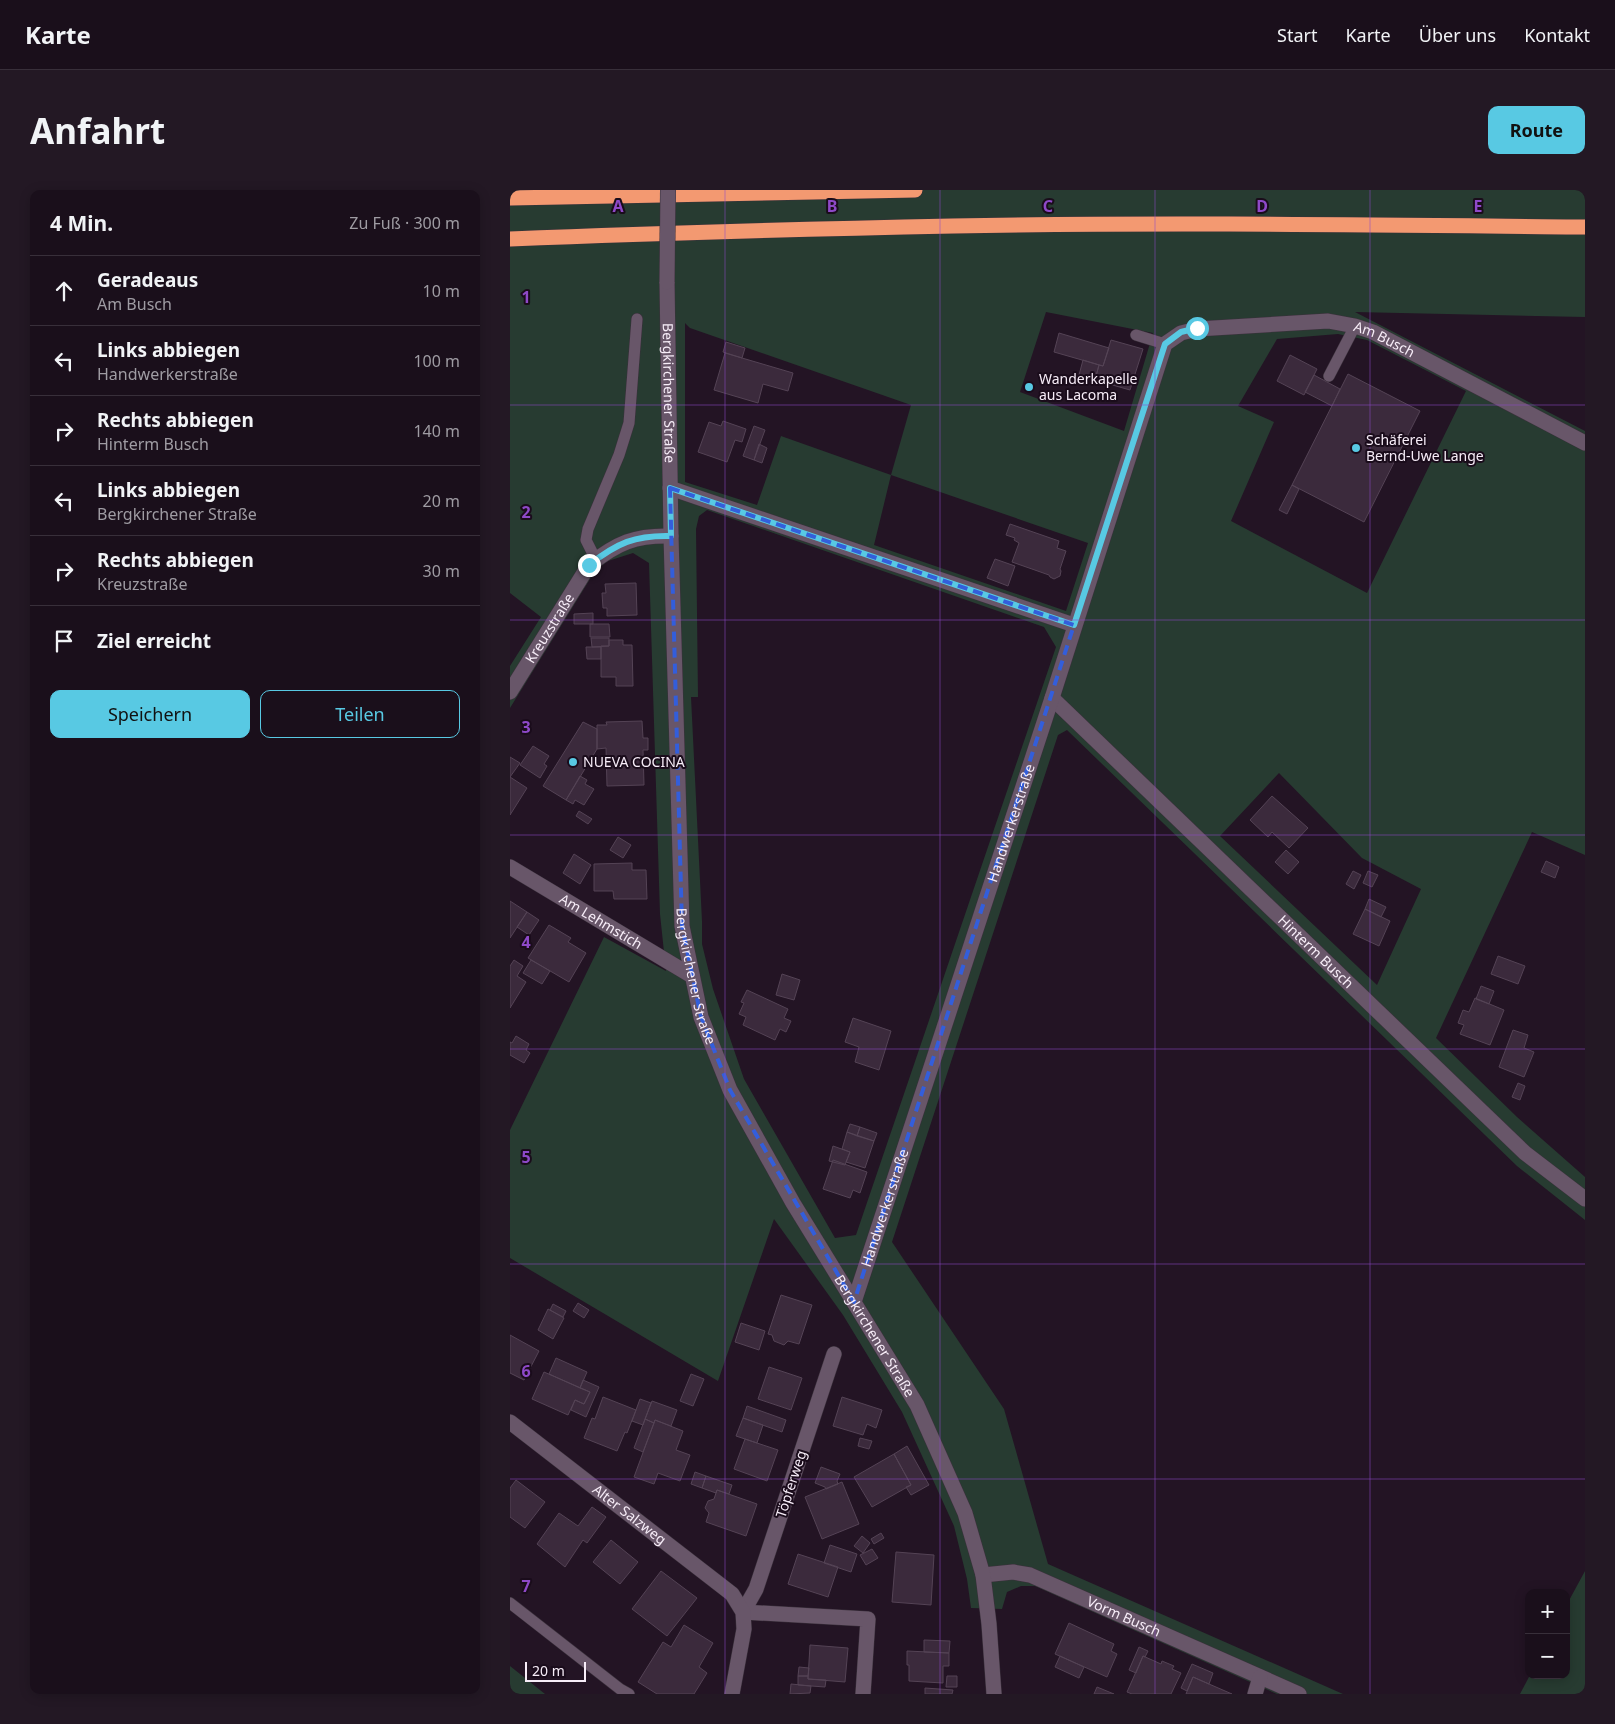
<!DOCTYPE html>
<html lang="de">
<head>
<meta charset="utf-8">
<style>
	body { margin:0; font-family:"Noto Sans",sans-serif; background:#231824; color:#f1f3f6 }
	.controls { position:absolute; right:15px; bottom:15px; display:grid; overflow:hidden; border-radius:10px; box-shadow:0 2px 12px #0003 }
	.controls button { width:45px; height:45px; display:grid; place-items:center; padding:0; border:0; border-bottom:1px solid #382f3a; background:#1a0f1b; color:#f1f3f6; font:25px sans-serif }
	.scale { position:absolute; left:15px; bottom:12px; width:61px; box-sizing:border-box; padding-left:5px; border:2px solid #f7edf8; border-top:0; font-size:14px; line-height:18px; white-space:nowrap; color:#f7edf8; -webkit-text-stroke:4px #1a0c1b; paint-order:stroke }
	.stop { position:absolute; width:15px; height:15px; margin:-11px; border:4px solid #58c9e3; border-radius:50%; background:#fff }
	.stop.end { background:#58c9e3; border-color:#fff; box-shadow:0 1px 5px #0008 }
	.list { margin:0; padding:0; list-style:none }
	h2 { display:flex; justify-content:space-between; align-items:center; height:65px; margin:0; padding:0 20px; font-size:21px }
	h2 small { font-size:16px; font-weight:400; color:#9f9ca3 }
	.list li { display:grid; grid-template-columns:32px 1fr auto; gap:15px; align-items:center; box-sizing:border-box; height:70px; padding:0 20px; border-top:1px solid #382f3a }
	.list b { display:block; font-size:19px; white-space:nowrap }
	.list p { margin:0; font-size:16px; white-space:nowrap; color:#9f9ca3 }
	.list em { font-size:16px; font-style:normal; color:#9f9ca3 }
	.actions { display:flex; gap:10px; padding:15px 20px }
	.actions a { flex:1; padding:11px 0; border:1px solid #58c9e3; border-radius:10px; text-align:center; font-size:18px; color:#58c9e3 }
	.actions .main { background:#58c9e3; color:#111 }
	.icon { flex:none; width:28px; height:28px; fill:none; stroke:currentColor; stroke-width:2; stroke-linecap:round; stroke-linejoin:round }
	.map { position:relative; flex:none; width:1075px; height:1504px; overflow:hidden; border-radius:10px }
	header { display:flex; align-items:center; gap:30px; box-sizing:border-box; height:70px; padding:0 25px; background:#1a0f1b; border-bottom:1px solid #382f3a }
	header strong { font-size:24px }
	nav { display:flex; gap:28px; margin-inline-start:auto; font-size:18px }
	.intro { display:flex; align-items:center; justify-content:space-between; box-sizing:border-box; height:120px; padding:0 30px }
	h1 { margin:0; font-size:35px }
	.button { padding:12px 22px; border-radius:10px; background:#58c9e3; color:#111; font-size:18px; font-weight:700 }
	main { display:flex; gap:30px; padding:0 30px }
	aside { flex:1; background:#1a0f1b; border-radius:10px; box-shadow:0 2px 12px #0003 }
	.map>svg:first-child { display:block }
	.green { fill:#273b31; fill-rule:evenodd }
	.building { fill:#3b2a3c; stroke:#544355 }
	.lines { fill:none; stroke-linecap:round; stroke-linejoin:round }
	.lane-casing { stroke:#3b313c; stroke-width:12 }
	.street-casing { stroke:#3b313c; stroke-width:16 }
	.secondary-casing { stroke:#3b313c; stroke-width:16 }
	.highway-casing { stroke:#3b313c; stroke-width:16 }
	.lane { stroke:#685669; stroke-width:11 }
	.street { stroke:#685669; stroke-width:15 }
	.secondary { stroke:#685669; stroke-width:15 }
	.highway { stroke:#f39971; stroke-width:15 }
	.secondary-bridge-casing { stroke:#3b313c; stroke-width:16; stroke-linecap:butt }
	.secondary-bridge { stroke:#685669; stroke-width:15 }
	.route { stroke:#58c9e3; stroke-width:6 }
	.marked { fill:none; stroke:#335edb; stroke-width:4; stroke-dasharray:10 6; stroke-linejoin:round }
	.grid { fill:none; stroke:#8e49c8; stroke-width:1; stroke-opacity:0.55 }
	.poi-dot { fill:#58c9e3; stroke:#1a0c1b; stroke-width:2 }
	.labels { text-anchor:middle; stroke-width:4; stroke-linejoin:round; paint-order:stroke }
	.street-label { font-size:14px; fill:#f7edf8; stroke:#1a0c1b }
	.poi-label { font-size:14px; fill:#f7edf8; stroke:#1a0c1b; text-anchor:start }
	.grid-label { font-size:16px; text-anchor:middle; font-weight:bold; fill:#8e49c8; stroke:#1a0c1b; stroke-width:4; stroke-linejoin:round; paint-order:stroke }
</style>
</head>
<body>
<header>
<strong>Karte</strong>
<nav><a>Start</a><a>Karte</a><a>Über uns</a><a>Kontakt</a></nav>
</header>
<div class="intro"><h1>Anfahrt</h1><a class="button">Route</a></div>
<main>
<aside>
<h2>4 Min.<small>Zu Fuß · 300 m</small></h2>
<ul class="list">
<li><svg class="icon" aria-label="ahead" viewBox="0 0 24 24"><path d="M12 20V5M6 11l6-6 6 6"/></svg><div><b>Geradeaus</b><p>Am Busch</p></div><em>10 m</em></li>
<li><svg class="icon" aria-label="left" viewBox="0 0 24 24"><path d="M17 20v-9H6M10 6l-5 5 5 5"/></svg><div><b>Links abbiegen</b><p>Handwerkerstraße</p></div><em>100 m</em></li>
<li><svg class="icon" aria-label="right" viewBox="0 0 24 24"><path d="M7 20v-9h11M14 6l5 5-5 5"/></svg><div><b>Rechts abbiegen</b><p>Hinterm Busch</p></div><em>140 m</em></li>
<li><svg class="icon" aria-label="left" viewBox="0 0 24 24"><path d="M17 20v-9H6M10 6l-5 5 5 5"/></svg><div><b>Links abbiegen</b><p>Bergkirchener Straße</p></div><em>20 m</em></li>
<li><svg class="icon" aria-label="right" viewBox="0 0 24 24"><path d="M7 20v-9h11M14 6l5 5-5 5"/></svg><div><b>Rechts abbiegen</b><p>Kreuzstraße</p></div><em>30 m</em></li>
<li><svg class="icon" aria-label="arrive" viewBox="0 0 24 24"><path d="M6 21V4h12l-3 4 3 4H6"/></svg><div><b>Ziel erreicht</b></div></li>
</ul>
<div class="actions"><a class="main">Speichern</a><a>Teilen</a></div>
</aside>
<div class="map">
<svg width="1075" height="1504" viewBox="0 0 1075 1504">
	<rect width="100%" height="100%" fill="#231424"/>
	<path class="green" d="M 0,0 L 1075,0 L 1075,127 L 845,122 L 1075,241 L 1075,665 L 1022,642 L 926,848 L 1007,927 L 1075,987 L 1075,1030 L 1007,976 L 557,540 L 548,545 L 382,1052 L 494,1219 L 538,1374 L 833,1504 L 767,1504 L 525,1396 L 511,1396 L 497,1402 L 492,1419 L 461,1418 L 457,1389 L 444,1336 L 392,1222 L 333,1125 L 264,1029 L 208,1191 L 0,1068 L 0,940 L 94,747 L 156,781 L 150,724 L 139,373 L 123,363 L 98,371 L 85,381 L 0,518 L 0,476 L 31,427 L 0,403 ZM 536,122 L 643,143 L 614,241 L 510,202 ZM 175,133 L 180,138 L 401,215 L 381,285 L 271,246 L 247,315 L 175,292 ZM 828,144 L 857,150 L 956,201 L 857,403 L 721,331 L 764,232 L 728,216 L 767,149 ZM 381,285 L 578,353 L 556,421 L 364,355 ZM 197,320 L 534,437 L 546,457 L 346,1045 L 325,1048 L 234,889 L 203,799 L 192,754 L 192,731 L 181,507 L 188,507 L 186,339 L 189,326 ZM 769,583 L 852,668 L 911,699 L 867,795 L 710,646 Z
		M 1075,1381 L 1075,1504 L 1010,1504 L 1020,1485 L 1056,1485 L 1056,1416 Z
		M 0,1476 L 35,1504 L 0,1504 Z"/>
	<path class="building" d="M 549,143 L 599,158 L 593,176 L 544,162 Z
		M 601,150 L 633,159 L 620,200 L 585,190 L 589,175 L 593,176 Z
		M 216,152 L 235,158 L 232,168 L 213,162 Z
		M 215,163 L 283,183 L 278,201 L 253,194 L 248,213 L 204,200 Z
		M 780,165 L 807,179 L 794,205 L 767,191 Z
		M 573,170 L 589,175 L 585,190 L 569,185 Z
		M 838,184 L 910,221 L 854,332 L 782,295 Z
		M 804,185 L 830,199 L 822,216 L 795,202 Z
		M 213,231 L 236,239 L 232,252 L 225,250 L 217,272 L 188,262 L 199,232 L 211,236 Z
		M 244,236 L 255,240 L 244,270 L 233,266 Z
		M 249,254 L 257,258 L 252,273 L 244,270 Z
		M 782,295 L 789,299 L 777,324 L 769,320 Z
		M 500,334 L 549,351 L 547,358 L 556,361 L 550,379 L 551,381 L 550,386 L 544,389 L 540,387 L 539,385 L 502,372 L 509,353 L 504,350 L 505,348 L 496,345 Z
		M 485,369 L 505,376 L 498,396 L 477,388 Z
		M 126,393 L 127,425 L 97,426 L 97,418 L 93,418 L 92,403 L 96,403 L 95,394 Z
		M 83,423 L 83,434 L 64,434 L 64,424 Z
		M 80,434 L 99,434 L 100,447 L 80,447 Z
		M 81,448 L 99,448 L 99,456 L 82,457 Z
		M 99,450 L 113,450 L 113,455 L 122,455 L 123,496 L 106,496 L 106,487 L 91,487 L 91,456 L 99,456 Z
		M 76,457 L 91,457 L 91,469 L 77,469 Z
		M 132,531 L 133,548 L 138,548 L 138,560 L 133,560 L 134,595 L 97,596 L 96,558 L 87,559 L 87,535 L 97,535 L 96,532 Z
		M 73,532 L 87,539 L 87,559 L 56,610 L 33,596 Z
		M 23,556 L 39,566 L 34,574 L 37,576 L 30,588 L 10,575 Z
		M 0,567 L 10,573 L 0,587 L 17,598 L 0,625 Z
		M 70,586 L 77,590 L 75,594 L 84,599 L 74,615 L 65,610 L 63,614 L 56,610 Z
		M 762,606 L 798,638 L 779,658 L 762,642 L 758,647 L 740,630 Z
		M 69,621 L 82,629 L 78,634 L 66,626 Z
		M 108,647 L 121,655 L 113,668 L 100,660 Z
		M 776,660 L 789,672 L 778,684 L 765,672 Z
		M 64,664 L 81,675 L 70,694 L 53,683 Z
		M 1036,671 L 1049,677 L 1045,688 L 1031,682 Z
		M 122,673 L 122,680 L 136,680 L 137,709 L 104,709 L 103,701 L 84,701 L 84,674 Z
		M 843,681 L 851,685 L 844,699 L 836,694 Z
		M 858,681 L 868,685 L 862,697 L 853,693 Z
		M 859,709 L 876,717 L 871,727 L 855,719 Z
		M 0,711 L 17,722 L 0,748 Z
		M 855,719 L 880,731 L 869,756 L 843,744 Z
		M 17,722 L 29,730 L 19,745 L 7,737 Z
		M 39,735 L 61,748 L 58,752 L 76,763 L 59,792 L 18,768 Z
		M 988,766 L 1015,776 L 1008,794 L 981,784 Z
		M 4,770 L 13,776 L 7,786 L 16,792 L 0,818 L 0,776 Z
		M 21,770 L 40,781 L 32,794 L 13,783 Z
		M 272,784 L 290,790 L 284,810 L 266,805 Z
		M 971,796 L 984,801 L 979,814 L 966,809 Z
		M 237,800 L 278,819 L 274,828 L 281,831 L 276,842 L 270,839 L 265,850 L 233,835 L 236,827 L 229,824 L 234,813 L 231,812 Z
		M 965,808 L 994,820 L 980,855 L 950,844 L 954,835 L 948,833 L 953,820 L 959,822 Z
		M 343,828 L 381,841 L 369,880 L 345,872 L 349,857 L 335,852 Z
		M 1003,840 L 1018,845 L 1014,858 L 1024,862 L 1014,887 L 989,877 Z
		M 6,846 L 19,854 L 16,860 L 20,863 L 14,873 L 0,865 L 0,852 L 2,853 Z
		M 1008,893 L 1015,896 L 1010,910 L 1002,907 Z
		M 340,934 L 350,937 L 347,946 L 337,942 Z
		M 350,937 L 367,943 L 364,951 L 347,946 Z
		M 337,942 L 364,951 L 355,978 L 336,972 L 340,962 L 332,959 Z
		M 323,956 L 340,962 L 335,975 L 319,971 Z
		M 323,970 L 357,982 L 350,1003 L 343,1000 L 340,1008 L 313,999 Z
		M 271,1105 L 302,1115 L 289,1154 L 278,1151 L 274,1155 L 264,1151 L 262,1145 L 258,1144 Z
		M 68,1113 L 79,1120 L 74,1128 L 63,1121 Z
		M 43,1114 L 56,1121 L 53,1127 L 40,1120 Z
		M 38,1119 L 54,1128 L 43,1149 L 28,1140 Z
		M 231,1133 L 255,1141 L 249,1160 L 225,1152 Z
		M 0,1145 L 29,1161 L 14,1190 L 0,1183 Z
		M 46,1168 L 77,1182 L 70,1198 L 39,1184 Z
		M 259,1177 L 292,1188 L 281,1220 L 248,1209 Z
		M 34,1182 L 80,1202 L 74,1214 L 65,1210 L 58,1225 L 22,1209 Z
		M 181,1184 L 194,1189 L 183,1216 L 170,1211 Z
		M 73,1190 L 89,1197 L 76,1227 L 61,1220 L 65,1210 L 74,1214 L 80,1202 L 70,1198 Z
		M 93,1207 L 126,1220 L 117,1243 L 115,1242 L 107,1261 L 74,1248 L 82,1228 L 85,1229 Z
		M 332,1207 L 372,1220 L 366,1238 L 357,1234 L 353,1245 L 323,1236 Z
		M 130,1209 L 141,1213 L 133,1235 L 122,1231 Z
		M 142,1211 L 167,1220 L 161,1236 L 145,1230 L 144,1233 L 135,1229 Z
		M 237,1216 L 276,1230 L 272,1242 L 233,1228 Z
		M 233,1228 L 253,1235 L 247,1253 L 226,1246 Z
		M 135,1229 L 144,1233 L 133,1262 L 124,1258 Z
		M 145,1230 L 173,1241 L 166,1260 L 180,1265 L 170,1291 L 148,1283 L 144,1294 L 124,1287 Z
		M 350,1248 L 362,1251 L 359,1259 L 348,1256 Z
		M 235,1249 L 268,1260 L 257,1291 L 224,1279 Z
		M 397,1256 L 419,1295 L 401,1305 L 396,1297 L 401,1295 L 384,1264 Z
		M 384,1264 L 401,1295 L 362,1317 L 344,1287 Z
		M 311,1277 L 330,1284 L 327,1291 L 328,1294 L 316,1299 L 315,1297 L 305,1293 Z
		M 185,1282 L 196,1286 L 192,1298 L 181,1294 Z
		M 196,1286 L 222,1295 L 219,1304 L 207,1300 L 206,1303 L 192,1298 Z
		M 6,1290 L 35,1312 L 15,1338 L 0,1327 L 0,1298 Z
		M 332,1292 L 349,1334 L 312,1349 L 295,1307 Z
		M 207,1300 L 247,1314 L 236,1346 L 196,1332 L 199,1323 L 195,1318 L 198,1311 L 204,1309 Z
		M 82,1317 L 96,1327 L 77,1353 L 73,1350 L 55,1377 L 27,1354 L 49,1323 L 68,1336 Z
		M 371,1343 L 374,1348 L 364,1354 L 361,1349 Z
		M 352,1346 L 360,1353 L 353,1363 L 344,1356 Z
		M 101,1350 L 128,1372 L 110,1394 L 83,1372 Z
		M 320,1355 L 347,1364 L 341,1382 L 314,1373 Z
		M 362,1359 L 368,1368 L 356,1375 L 350,1365 Z
		M 386,1362 L 424,1365 L 421,1415 L 382,1412 Z
		M 288,1364 L 328,1377 L 318,1407 L 278,1394 Z
		M 151,1381 L 187,1408 L 157,1446 L 122,1419 Z
		M 559,1433 L 604,1454 L 601,1461 L 607,1464 L 597,1487 L 545,1464 Z
		M 174,1435 L 203,1453 L 189,1477 L 197,1483 L 184,1504 L 147,1504 L 128,1492 L 153,1452 L 161,1457 Z
		M 414,1450 L 440,1451 L 439,1463 L 414,1462 Z
		M 300,1455 L 338,1458 L 335,1492 L 298,1489 Z
		M 629,1457 L 638,1461 L 635,1467 L 633,1466 L 626,1483 L 619,1480 Z
		M 397,1461 L 439,1463 L 439,1476 L 433,1476 L 433,1493 L 399,1491 L 399,1475 L 397,1475 Z
		M 550,1466 L 574,1477 L 569,1488 L 545,1477 Z
		M 633,1466 L 651,1474 L 652,1471 L 664,1476 L 662,1479 L 671,1483 L 661,1504 L 622,1504 L 617,1502 Z
		M 682,1474 L 703,1483 L 699,1494 L 683,1487 L 677,1501 L 671,1498 Z
		M 289,1477 L 299,1478 L 298,1486 L 288,1486 Z
		M 288,1486 L 298,1486 L 298,1489 L 316,1490 L 315,1497 L 288,1495 Z
		M 437,1486 L 447,1486 L 447,1497 L 436,1497 Z
		M 683,1487 L 699,1494 L 722,1504 L 676,1504 Z
		M 281,1494 L 301,1496 L 300,1503 L 280,1504 Z
		M 587,1497 L 604,1504 L 584,1504 Z
		M 415,1498 L 443,1500 L 442,1504 L 415,1504 Z"/>
	<g class="lines">
		<defs>
			<path id="lane" d="M 626,145 L 655,154
				M 819,186 L 845,136
				M 86,370 L 76,350 L 78,339 L 109,265 L 119,233 L 127,129
				M 0,1413 L 110,1499 L 119,1504"/>
			<g id="street">
				<path d="M 160,298 L 564,435"/>
				<path id="s1" d="M 0,502 L 79,375 C 107,353 125,345 161,346"/>
				<path id="s2" d="M 542,508 L 1015,963 L 1075,1009"/>
				<path id="s3" d="M 0,677 L 182,786"/>
				<path id="s4" d="M 344,1112 L 542,508 L 655,154 L 671,143 L 687,139 L 818,131 L 845,136 L 863,142 L 1075,253"/>
				<path d="M 324,1164 L 246,1399 L 233,1422 L 358,1429 L 353,1504"/>
				<path id="s5" d="M 0,1232 L 222,1404 L 233,1422 L 234,1439 L 222,1504"/>
				<path id="s6" d="M 473,1385 L 503,1382 L 520,1385 L 789,1504"/>
				<path d="M 745,1504 L 750,1487"/>
			</g>
			<g id="secondary">
				<path id="s7" d="M 157,92 L 161,346 L 172,736 L 191,827 L 220,900 L 283,1013 L 407,1215 L 455,1323 L 473,1385 L 479,1434 L 484,1504"/>
			</g>
			<path id="highway" d="M 0,8 L 405,0
				M 0,49 C 148,43 295,39 443,36 C 653,32 864,35 1075,37"/>
		</defs>
		<use href="#lane" class="lane-casing"/>
		<use href="#street" class="street-casing"/>
		<use href="#secondary" class="secondary-casing"/>
		<use href="#highway" class="highway-casing"/>
		<use href="#lane" class="lane"/>
		<use href="#street" class="street"/>
		<use href="#secondary" class="secondary"/>
		<use href="#highway" class="highway"/>
		<defs>
			<path id="secondary-bridge" d="M 157,92 L 158,0"/>
		</defs>
		<use href="#secondary-bridge" class="secondary-bridge-casing"/>
		<use href="#secondary-bridge" class="secondary-bridge"/>
	</g>
	<g class="lines">
		<path class="route" d="M 79,375 C 107,353 125,345 161,346 L 160,298 L 564,435 L 655,154 L 671,142 L 687,138"/>
	</g>
	<path class="marked" d="M 160,298 L 564,435 L 344,1112 L 220,900 L 191,827 L 172,736 Z"/>
	<path class="grid" d="M 215,0 L 215,1504M 430,0 L 430,1504M 645,0 L 645,1504M 860,0 L 860,1504M 0,215 L 1075,215M 0,430 L 1075,430M 0,645 L 1075,645M 0,859 L 1075,859M 0,1074 L 1075,1074M 0,1289 L 1075,1289"/>
	<g class="poi-dot">
		<circle cx="519" cy="197" r="5"/>
		<circle cx="846" cy="258" r="5"/>
		<circle cx="63" cy="572" r="5"/>
	</g>
	<g class="labels">
		<g class="street-label">
			<text dy="5" stroke="none"><textPath href="#s4" startOffset="1234">Am Busch</textPath></text>
			<text dy="5" stroke="none"><textPath href="#s7" startOffset="111">Bergkirchener Straße</textPath></text>
			<text dy="5" stroke="none"><textPath href="#s1" startOffset="75">Kreuzstraße</textPath></text>
			<text dy="5" stroke="none"><textPath href="#s4" startOffset="504">Handwerkerstraße</textPath></text>
			<text dy="5" stroke="none"><textPath href="#s3" startOffset="106">Am Lehmstich</textPath></text>
			<text dy="5" stroke="none"><textPath href="#s2" startOffset="366">Hinterm Busch</textPath></text>
			<text dy="5" stroke="none"><textPath href="#s7" startOffset="696">Bergkirchener Straße</textPath></text>
			<text dy="5" stroke="none"><textPath href="#s4" startOffset="99">Handwerkerstraße</textPath></text>
			<text dy="5" stroke="none"><textPath href="#s7" startOffset="1101">Bergkirchener Straße</textPath></text>
			<text transform="translate(281 1294) rotate(-72)" y="5">Töpferweg</text>
			<text dy="5" stroke="none"><textPath href="#s5" startOffset="151">Alter Salzweg</textPath></text>
			<text dy="5" stroke="none"><textPath href="#s6" startOffset="150">Vorm Busch</textPath></text>
		</g>
		<g class="poi-label">
			<text x="529" y="194">Wanderkapelle<tspan x="529" dy="16">aus Lacoma</tspan></text>
			<text x="856" y="255">Schäferei<tspan x="856" dy="16">Bernd-Uwe Lange</tspan></text>
			<text x="73" y="577">NUEVA COCINA</text>
		</g>
	</g>
	<g class="grid-label">
		<text x="108" y="22">A</text>
		<text x="322" y="22">B</text>
		<text x="538" y="22">C</text>
		<text x="752" y="22">D</text>
		<text x="968" y="22">E</text>
		<text x="16" y="113">1</text>
		<text x="16" y="328">2</text>
		<text x="16" y="543">3</text>
		<text x="16" y="758">4</text>
		<text x="16" y="973">5</text>
		<text x="16" y="1187">6</text>
		<text x="16" y="1402">7</text>
	</g>
</svg>
<div class="controls">
<button>+</button>
<button>−</button>
</div>
<div class="scale">20 m</div>
<div class="stop" style="left:687px;top:138px"></div>
<div class="stop end" style="left:79px;top:375px"></div>
</div>
</main>
</body>
</html>
